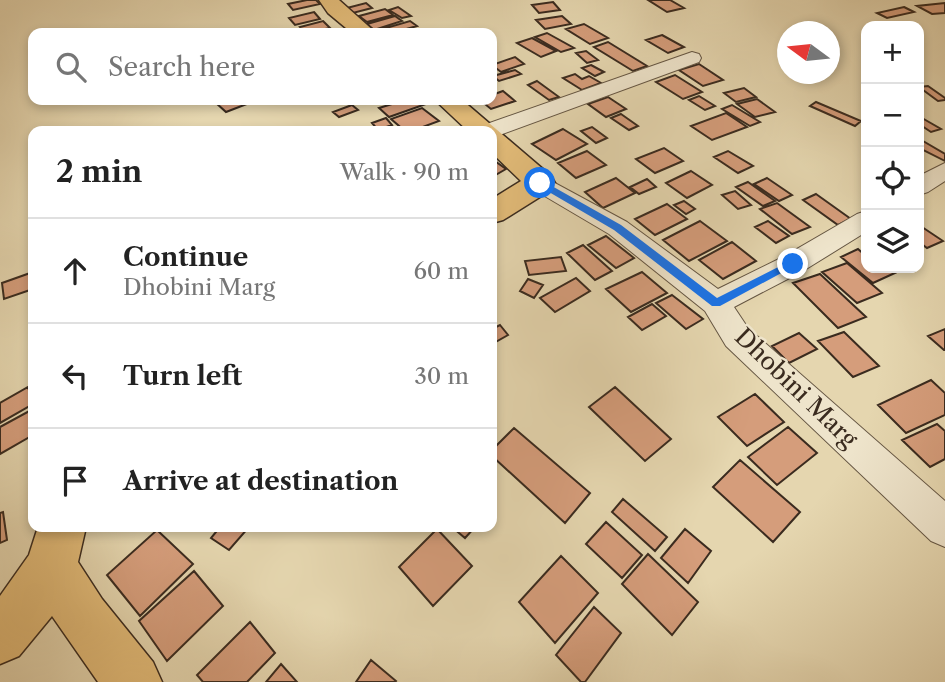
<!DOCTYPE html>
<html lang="en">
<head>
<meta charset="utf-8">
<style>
	body { margin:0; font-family:"Libre Caslon Text",serif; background:#f6f6f6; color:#222 }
	.controls { position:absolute; right:21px; top:21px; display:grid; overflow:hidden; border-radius:14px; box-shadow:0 4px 10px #0003 }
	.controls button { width:63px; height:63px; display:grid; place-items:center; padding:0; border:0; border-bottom:2px solid #e0e0e0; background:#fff; color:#222; font:35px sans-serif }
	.compass { position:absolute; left:777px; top:21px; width:63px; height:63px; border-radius:50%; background:#fff; box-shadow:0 4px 10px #0003; rotate:285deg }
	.stop { position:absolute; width:21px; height:21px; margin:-16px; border:5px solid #1a73e8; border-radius:50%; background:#fff }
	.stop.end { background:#1a73e8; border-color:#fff; box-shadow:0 2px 7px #0008 }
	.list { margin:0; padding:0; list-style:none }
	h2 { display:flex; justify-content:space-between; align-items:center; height:91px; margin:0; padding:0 28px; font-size:30px }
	h2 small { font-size:23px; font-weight:400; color:#767676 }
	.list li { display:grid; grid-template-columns:46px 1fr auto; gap:21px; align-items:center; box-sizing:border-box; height:105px; padding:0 28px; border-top:2px solid #e0e0e0 }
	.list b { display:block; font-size:26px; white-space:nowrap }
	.list p { margin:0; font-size:23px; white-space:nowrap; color:#767676 }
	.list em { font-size:23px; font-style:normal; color:#767676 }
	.icon { flex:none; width:38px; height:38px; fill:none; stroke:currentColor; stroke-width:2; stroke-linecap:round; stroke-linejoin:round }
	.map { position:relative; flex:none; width:945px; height:682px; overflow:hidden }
	.search { position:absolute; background:#fff; box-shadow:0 4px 10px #0003; left:28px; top:28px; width:469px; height:77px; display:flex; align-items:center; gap:18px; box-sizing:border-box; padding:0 24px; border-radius:14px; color:#767676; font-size:26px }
	.panel { position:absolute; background:#fff; box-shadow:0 4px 10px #0003; left:28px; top:126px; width:469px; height:406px; border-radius:14px }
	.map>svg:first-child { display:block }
	.building { fill:#d59d7b; stroke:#3a2b1f; stroke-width:2 }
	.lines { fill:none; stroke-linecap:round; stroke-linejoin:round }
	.minor-casing { stroke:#655643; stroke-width:2 }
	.major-casing { stroke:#3a2b1f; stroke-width:3 }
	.minor { fill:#eee4cb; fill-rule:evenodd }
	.major { fill:#e2bb78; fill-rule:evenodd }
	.route { fill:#1a73e8 }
	.labels { text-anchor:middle; stroke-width:5; stroke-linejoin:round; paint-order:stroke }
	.street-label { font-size:24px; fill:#3a2b1f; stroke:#eee4cb }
</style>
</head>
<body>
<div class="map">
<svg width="945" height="682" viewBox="0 0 945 682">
	<rect width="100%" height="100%" fill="#e5d6af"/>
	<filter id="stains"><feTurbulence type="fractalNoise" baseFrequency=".00286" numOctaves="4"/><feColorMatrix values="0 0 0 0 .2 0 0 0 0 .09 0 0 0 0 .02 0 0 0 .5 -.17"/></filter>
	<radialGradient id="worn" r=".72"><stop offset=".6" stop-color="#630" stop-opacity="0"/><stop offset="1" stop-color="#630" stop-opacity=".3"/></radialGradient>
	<path class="building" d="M 307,0 L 316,0 L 320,4 L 293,10 L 288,4 Z
		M 648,0 L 670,0 L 684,8 L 667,12 Z
		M 553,2 L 560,10 L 539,13 L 532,5 Z
		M 366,3 L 372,8 L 349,14 L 343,9 Z
		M 945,3 L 945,13 L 932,14 L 917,6 Z
		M 398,7 L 411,16 L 402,18 L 389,10 Z
		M 904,7 L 914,12 L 887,18 L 877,13 Z
		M 385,9 L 393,15 L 367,22 L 359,16 Z
		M 314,12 L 320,19 L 295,25 L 289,18 Z
		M 395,16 L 402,21 L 374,30 L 367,24 Z
		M 562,16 L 571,24 L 545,29 L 536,20 Z
		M 323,21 L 330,28 L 306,33 L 300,27 Z
		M 410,21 L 417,26 L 392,33 L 384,33 L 379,30 Z
		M 584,24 L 608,38 L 590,44 L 566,29 Z
		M 547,33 L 574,48 L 561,52 L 535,37 Z
		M 662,35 L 684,47 L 668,53 L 646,40 Z
		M 532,38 L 556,51 L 541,57 L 517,43 Z
		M 608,42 L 647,66 L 633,71 L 594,47 Z
		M 586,51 L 598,60 L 587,63 L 576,53 Z
		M 515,57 L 524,64 L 501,72 L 492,65 Z
		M 699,64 L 723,80 L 703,86 L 679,70 Z
		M 591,65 L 604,72 L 595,76 L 582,68 Z
		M 515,70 L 521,74 L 499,81 L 493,76 Z
		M 575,74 L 582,79 L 589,76 L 601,83 L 582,90 L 563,78 Z
		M 675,75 L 702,92 L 683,99 L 656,82 Z
		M 537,81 L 559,97 L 549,100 L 528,85 Z
		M 928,86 L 945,98 L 945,100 L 938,101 L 919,87 Z
		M 744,88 L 756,97 L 736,102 L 724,93 Z
		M 503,91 L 515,101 L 491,109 L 480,100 L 492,100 L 492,95 Z
		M 699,96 L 715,106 L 705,110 L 689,100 Z
		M 608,97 L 626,109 L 606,117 L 588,104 Z
		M 757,99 L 775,112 L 755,117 L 737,104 Z
		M 220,100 L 249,100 L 252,102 L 226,112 L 215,102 Z
		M 405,100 L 420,100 L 426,104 L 389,117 L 379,108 Z
		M 816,102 L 861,121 L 855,126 L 810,106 Z
		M 352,105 L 358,110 L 339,117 L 333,112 Z
		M 732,105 L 760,122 L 750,126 L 722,109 Z
		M 422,108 L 439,121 L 412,131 L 405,131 L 391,119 Z
		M 726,113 L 747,127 L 712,140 L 691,126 Z
		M 621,114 L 638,126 L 629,130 L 611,118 Z
		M 386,118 L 392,125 L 378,130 L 372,123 Z
		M 922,118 L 941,129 L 931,132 L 919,124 L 919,119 Z
		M 592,127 L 607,138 L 596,143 L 581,131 Z
		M 563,129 L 587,144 L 556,160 L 532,144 Z
		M 923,141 L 945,154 L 945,161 L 919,148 L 919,142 Z
		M 664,148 L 683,161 L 655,173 L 636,159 Z
		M 587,151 L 606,165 L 576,178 L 558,163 Z
		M 728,151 L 753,166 L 738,173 L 714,157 Z
		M 492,159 L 506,169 L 492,177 Z
		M 691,171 L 712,185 L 687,198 L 666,183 Z
		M 616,178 L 635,193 L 603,208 L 585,192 Z
		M 767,178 L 792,195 L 779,201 L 754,184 Z
		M 647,179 L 656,187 L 639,194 L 630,187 Z
		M 748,182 L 775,201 L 763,206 L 736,187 Z
		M 735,191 L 751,205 L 738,209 L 722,195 Z
		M 816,194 L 851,219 L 838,225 L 803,200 Z
		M 684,201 L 695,209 L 686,214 L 674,205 Z
		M 777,203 L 810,227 L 792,234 L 760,209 Z
		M 667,204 L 687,219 L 655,235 L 635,219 Z
		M 700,221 L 727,241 L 689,261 L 663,240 Z
		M 768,221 L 789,236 L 776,243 L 755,227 Z
		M 919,225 L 943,241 L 927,248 L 919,242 Z
		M 606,236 L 634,258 L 616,268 L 588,245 Z
		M 732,242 L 756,261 L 723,279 L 699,260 Z
		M 583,245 L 612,271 L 595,280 L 567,253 Z
		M 858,249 L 866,256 L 866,268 L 891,268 L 897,272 L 873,283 L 841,257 Z
		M 561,257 L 566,271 L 529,275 L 525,261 Z
		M 847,263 L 882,293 L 857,303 L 822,272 Z
		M 33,272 L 33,289 L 4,299 L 2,283 Z
		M 642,272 L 667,293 L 631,312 L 606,289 Z
		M 820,274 L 866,317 L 838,328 L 793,283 Z
		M 576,278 L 590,291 L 555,312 L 540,298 Z
		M 528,279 L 543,285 L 534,298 L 520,291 Z
		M 672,295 L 703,319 L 686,329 L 656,303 Z
		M 652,304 L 666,316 L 642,330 L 628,317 Z
		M 500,325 L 508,335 L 492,344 L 492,329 Z
		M 945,329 L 945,350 L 944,350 L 928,336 Z
		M 844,332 L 879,366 L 853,377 L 818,341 Z
		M 799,333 L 817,349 L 789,363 L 772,346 Z
		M 931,380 L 945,393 L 945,415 L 906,433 L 878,405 Z
		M 28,387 L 33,404 L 0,423 L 0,403 Z
		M 615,387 L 671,439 L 645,461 L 589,407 Z
		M 755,394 L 784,422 L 747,446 L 718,417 Z
		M 33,409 L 33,435 L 0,454 L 0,427 Z
		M 937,424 L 945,431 L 945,459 L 930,467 L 902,440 Z
		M 788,427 L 817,453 L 777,485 L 748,457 Z
		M 514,428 L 590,493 L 565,523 L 492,456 L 492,450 Z
		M 740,460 L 800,512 L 773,542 L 713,487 Z
		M 623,499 L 667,537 L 655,551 L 612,512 Z
		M 3,512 L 7,540 L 0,543 L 0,513 Z
		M 606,522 L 642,555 L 622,578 L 586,544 Z
		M 220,527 L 249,527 L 229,550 L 211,538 Z
		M 452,527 L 475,527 L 465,538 Z
		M 437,529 L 472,566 L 433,606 L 399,567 Z
		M 685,529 L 711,551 L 688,583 L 661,558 Z
		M 157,530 L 193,564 L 140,616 L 107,575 Z
		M 648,554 L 698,602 L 672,635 L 622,584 Z
		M 561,556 L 598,593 L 555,643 L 519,602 Z
		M 194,571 L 223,606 L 167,661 L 139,621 Z
		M 594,607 L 621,633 L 585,682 L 581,682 L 556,655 Z
		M 250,622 L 275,653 L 247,682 L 203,682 L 197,675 Z
		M 371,660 L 396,681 L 395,682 L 356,682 Z
		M 281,664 L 297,682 L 266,682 Z"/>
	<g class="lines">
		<defs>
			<path id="minor" d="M 692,52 L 699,54 L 701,58 L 699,62 L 497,136 L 492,137 L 492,131 L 478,131 L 481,126 Z
				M 945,163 L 945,181 L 928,192 L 919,195 L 919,176 Z
				M 540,175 L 627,222 L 718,289 L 783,257 L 857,214 L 866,211 L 866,232 L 803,271 L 734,307 L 748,328 L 945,501 L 945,547 L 931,541 L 726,346 L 705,311 L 609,234 L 531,188 L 528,183 L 531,178 Z"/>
			<path id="major" d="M 319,0 L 339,0 L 376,33 L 352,33 L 328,13 Z
				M 435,100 L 462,100 L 551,176 L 555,183 L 551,190 L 503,220 L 492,223 L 492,199 L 521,181 L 492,153 L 492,131 L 468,131 Z
				M 38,527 L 86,527 L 78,562 L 102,599 L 153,662 L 162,682 L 98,682 L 52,616 L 19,656 L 0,664 L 0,596 L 29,555 Z"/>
		</defs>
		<use href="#minor" class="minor-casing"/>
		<use href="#major" class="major-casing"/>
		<use href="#minor" class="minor"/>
		<use href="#major" class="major"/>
	</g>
	<path class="route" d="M 537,181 L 543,181 L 621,225 L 717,298 L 790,261 L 798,264 L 720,306 L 712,306 L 614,230 L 537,185 Z"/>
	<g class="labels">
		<g class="street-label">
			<text transform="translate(796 388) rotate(44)" y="8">Dhobini Marg</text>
		</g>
	</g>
	<rect width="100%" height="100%" filter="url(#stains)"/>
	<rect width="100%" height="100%" fill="url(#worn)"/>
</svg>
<div class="controls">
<button>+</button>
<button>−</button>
<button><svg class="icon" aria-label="locate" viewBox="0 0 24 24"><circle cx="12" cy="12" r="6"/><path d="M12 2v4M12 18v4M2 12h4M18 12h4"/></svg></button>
<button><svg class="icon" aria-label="layers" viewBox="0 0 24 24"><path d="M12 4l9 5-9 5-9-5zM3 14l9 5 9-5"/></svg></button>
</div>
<svg class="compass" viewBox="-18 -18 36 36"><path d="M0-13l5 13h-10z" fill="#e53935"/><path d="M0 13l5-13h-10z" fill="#767676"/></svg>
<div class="stop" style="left:540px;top:183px"></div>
<div class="stop end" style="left:793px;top:264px"></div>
<div class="search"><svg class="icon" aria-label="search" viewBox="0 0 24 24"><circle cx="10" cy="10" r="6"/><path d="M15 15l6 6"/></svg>Search here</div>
<section class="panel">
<h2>2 min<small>Walk · 90 m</small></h2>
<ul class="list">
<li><svg class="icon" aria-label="ahead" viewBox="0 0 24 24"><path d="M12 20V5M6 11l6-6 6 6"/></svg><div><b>Continue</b><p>Dhobini Marg</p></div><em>60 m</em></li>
<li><svg class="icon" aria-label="left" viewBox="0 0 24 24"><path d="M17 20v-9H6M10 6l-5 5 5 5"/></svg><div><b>Turn left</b></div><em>30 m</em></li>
<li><svg class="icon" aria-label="arrive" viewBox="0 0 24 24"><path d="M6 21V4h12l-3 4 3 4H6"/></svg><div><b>Arrive at destination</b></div></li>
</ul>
</section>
</div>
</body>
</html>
